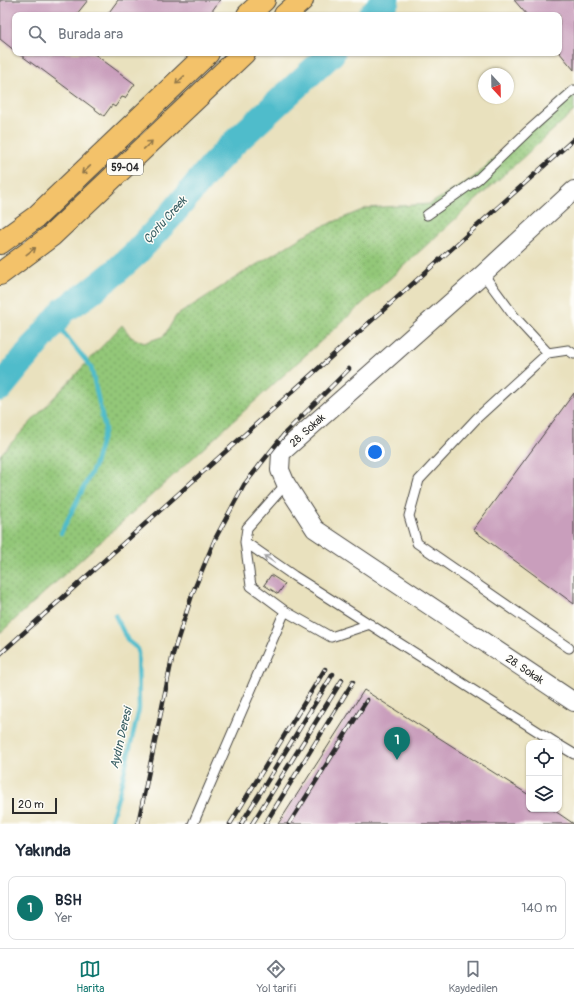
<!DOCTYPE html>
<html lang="tr">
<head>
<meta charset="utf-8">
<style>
	body { margin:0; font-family:Pangolin,sans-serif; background:#f6f6f7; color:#1f2937 }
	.controls { position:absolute; right:12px; bottom:12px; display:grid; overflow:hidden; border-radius:8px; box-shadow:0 1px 3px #0004 }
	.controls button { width:36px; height:36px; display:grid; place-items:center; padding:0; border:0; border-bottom:1px solid #e0e1e3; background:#fff; color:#1f2937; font:20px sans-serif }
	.compass { position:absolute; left:478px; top:68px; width:36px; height:36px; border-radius:50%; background:#fff; box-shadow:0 1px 3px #0004; rotate:158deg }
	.scale { position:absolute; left:12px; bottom:10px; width:45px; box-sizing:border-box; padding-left:4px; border:2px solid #2b2b2b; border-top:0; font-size:11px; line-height:14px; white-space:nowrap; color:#2b2b2b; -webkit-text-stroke:3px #fdfcf7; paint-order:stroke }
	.you { position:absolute; left:375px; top:452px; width:14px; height:14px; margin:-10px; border:3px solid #fff; border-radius:50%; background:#1a73e8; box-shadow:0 0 0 6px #1a73e833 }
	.badge { display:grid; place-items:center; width:26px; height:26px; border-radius:50%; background:#0f766e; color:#fff; font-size:13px; font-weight:700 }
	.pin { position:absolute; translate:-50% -33px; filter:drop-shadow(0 1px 2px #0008) }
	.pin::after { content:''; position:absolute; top:21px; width:14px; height:12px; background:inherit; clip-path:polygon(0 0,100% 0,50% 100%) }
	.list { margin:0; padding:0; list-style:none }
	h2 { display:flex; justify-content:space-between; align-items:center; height:52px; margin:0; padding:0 16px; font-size:17px }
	h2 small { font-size:13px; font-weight:400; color:#747a83 }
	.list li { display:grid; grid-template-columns:26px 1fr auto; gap:12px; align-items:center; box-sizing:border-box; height:64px; margin:0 8px 8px; padding:0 8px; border:1px solid #e0e1e3; border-radius:8px }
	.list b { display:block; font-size:15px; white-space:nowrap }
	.list p { margin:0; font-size:13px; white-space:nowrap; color:#747a83 }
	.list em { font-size:13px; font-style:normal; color:#747a83 }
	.icon { flex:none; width:22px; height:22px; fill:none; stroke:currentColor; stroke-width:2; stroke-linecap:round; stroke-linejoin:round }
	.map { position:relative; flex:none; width:574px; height:824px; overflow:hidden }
	.search { position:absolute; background:#fff; box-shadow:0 1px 3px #0004; left:12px; right:12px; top:12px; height:44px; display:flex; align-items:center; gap:10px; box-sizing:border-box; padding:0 14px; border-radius:8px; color:#747a83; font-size:15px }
	.sheet { height:124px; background:#fff }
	nav { display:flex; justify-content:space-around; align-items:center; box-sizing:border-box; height:56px; border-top:1px solid #e0e1e3; background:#fff; font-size:11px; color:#747a83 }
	nav a { display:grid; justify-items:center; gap:2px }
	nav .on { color:#0f766e }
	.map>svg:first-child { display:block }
	.grass { fill:url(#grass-dots); stroke:#5f7952 }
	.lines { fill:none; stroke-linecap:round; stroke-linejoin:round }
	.stream { stroke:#50bccb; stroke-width:4.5 }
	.river { stroke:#50bccb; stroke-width:27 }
	.building { fill:#c99ebc }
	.service-casing { stroke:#484641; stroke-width:11 }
	.minor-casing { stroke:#484641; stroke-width:20 }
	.primary-casing { stroke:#484641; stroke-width:24 }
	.service { stroke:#fff; stroke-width:9 }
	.minor { stroke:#fff; stroke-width:18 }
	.primary { stroke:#f3c26a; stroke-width:22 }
	.rail-casing { stroke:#2b2b2b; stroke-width:4.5 }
	.rail { stroke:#fdfcf7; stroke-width:3; stroke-dasharray:9; stroke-linecap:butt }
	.oneway { stroke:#8f764a }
	.oneway2 { stroke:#a0a0a0 }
	.labels { text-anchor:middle; stroke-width:3; stroke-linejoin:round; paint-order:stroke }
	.shield { fill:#fdfcf7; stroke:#6a6a68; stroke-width:1 }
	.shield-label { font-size:10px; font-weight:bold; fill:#2b2b2b }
	.street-label { font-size:11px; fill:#2b2b2b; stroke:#fdfcf7 }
	.water-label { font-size:12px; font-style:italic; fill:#385e63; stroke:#fdfcf7 }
</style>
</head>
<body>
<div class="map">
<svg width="574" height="824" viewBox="0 0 574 824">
	<defs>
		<pattern id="grass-dots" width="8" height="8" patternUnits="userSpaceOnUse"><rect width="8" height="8" fill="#93c778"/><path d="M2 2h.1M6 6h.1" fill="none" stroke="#78a263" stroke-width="1.8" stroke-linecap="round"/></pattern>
	</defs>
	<rect width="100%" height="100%" fill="#fdfcf7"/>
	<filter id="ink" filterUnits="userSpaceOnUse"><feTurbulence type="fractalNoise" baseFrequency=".025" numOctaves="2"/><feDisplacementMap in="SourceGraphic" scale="8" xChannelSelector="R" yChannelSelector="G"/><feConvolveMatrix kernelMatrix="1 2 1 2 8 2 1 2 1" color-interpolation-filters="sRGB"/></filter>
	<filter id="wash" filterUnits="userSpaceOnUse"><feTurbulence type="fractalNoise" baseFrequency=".012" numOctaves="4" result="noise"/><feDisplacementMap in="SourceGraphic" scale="16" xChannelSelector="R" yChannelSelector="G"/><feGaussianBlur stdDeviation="0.9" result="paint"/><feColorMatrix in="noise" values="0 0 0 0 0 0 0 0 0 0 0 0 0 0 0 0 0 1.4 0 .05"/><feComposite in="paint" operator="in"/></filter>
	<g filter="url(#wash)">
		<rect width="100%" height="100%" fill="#e9e1be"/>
		<path class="grass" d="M 574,86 L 574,111 L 0,633 L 0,455 L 122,325 L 131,337 L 144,343 L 164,336 L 176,316 L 246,271 L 312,231 L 367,208 L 430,204 L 473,178 Z"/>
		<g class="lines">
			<path class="stream" d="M 55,322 L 91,367 L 105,429 L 94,467 L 61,533
				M 110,824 L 119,794 L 139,709 L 138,649 L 128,641 L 115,615"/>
			<path class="river" d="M 371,15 L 386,0
				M 0,388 L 64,310 L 89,293 L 113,274 L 135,254 L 172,214 L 211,167 L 234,143 L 332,53"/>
		</g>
		<g id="blocks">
			<path class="building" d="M 0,0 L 88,0 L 76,15 L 15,15 L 15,51 L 0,39 Z
				M 118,0 L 220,0 L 209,15 L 107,15 Z
				M 514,0 L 574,0 L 574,70 L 559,52 L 559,15 L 527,15 Z
				M 18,53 L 93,53 L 135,84 L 125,98 L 122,97 L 115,107 L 112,105 L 104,116 L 37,66 L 37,67 Z
				M 574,393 L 574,604 L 473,530 Z
				M 271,575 L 285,584 L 278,594 L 264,585 Z
				M 364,690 L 529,795 L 529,809 L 552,809 L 574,824 L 278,824 Z"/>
		</g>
	</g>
	<g filter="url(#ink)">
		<use href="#blocks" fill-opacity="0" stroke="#484641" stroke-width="1"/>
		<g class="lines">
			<defs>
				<path id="service" d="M 427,215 L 478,179 L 528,131 L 574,90
					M 483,274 L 514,316 L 548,353 L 568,350 L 574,354
					M 548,353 L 477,418 L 419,480 L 409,516 L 417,543 L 569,648
					M 286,484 L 247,528 L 245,542 L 251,586 L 285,611 L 331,637 L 370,624
					M 245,542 L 294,576 L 556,743
					M 559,745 L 574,754
					M 193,824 L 285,611"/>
				<path id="minor" d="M 574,190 L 483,274 L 281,453 L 280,470 L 286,484 L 315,529 L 574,702"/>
				<path id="primary" d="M 248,15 L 264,0
					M 285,15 L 302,0
					M 0,243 L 36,217 L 208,53
					M 0,274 L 51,236 L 244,53"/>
			</defs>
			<use href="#service" class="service-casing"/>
			<use href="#minor" class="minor-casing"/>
			<use href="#primary" class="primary-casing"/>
			<use href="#service" class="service"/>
			<use href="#minor" class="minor"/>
			<use href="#primary" class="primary"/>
			<defs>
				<path id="rail" d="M 0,654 L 574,139
					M 138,824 L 173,654 L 193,592 L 215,539 L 244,485 L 286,432 L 349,369
					M 230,824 L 325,669
					M 241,824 L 333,674
					M 252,824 L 342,680
					M 265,824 L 353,682
					M 289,824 L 367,700"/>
			</defs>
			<use href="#rail" class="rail-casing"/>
			<use href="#rail" class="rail"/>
		</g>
		<defs><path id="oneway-shaft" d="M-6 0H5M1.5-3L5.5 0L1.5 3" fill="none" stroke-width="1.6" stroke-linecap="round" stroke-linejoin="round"/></defs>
		<g class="oneway">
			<use href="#oneway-shaft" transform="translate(180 80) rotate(136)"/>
			<use href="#oneway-shaft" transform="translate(148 145) rotate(-44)"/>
			<use href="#oneway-shaft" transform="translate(86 170) rotate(137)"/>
			<use href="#oneway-shaft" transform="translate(31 251) rotate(-37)"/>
		</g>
		<use class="oneway2" href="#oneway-shaft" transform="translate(269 559) rotate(-146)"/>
	</g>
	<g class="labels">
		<rect class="shield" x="107" y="159" width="36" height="16" rx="3"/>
		<g class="shield-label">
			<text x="125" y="171">59-04</text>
		</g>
		<g class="street-label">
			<text transform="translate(307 430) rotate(-42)" y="4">28. Sokak</text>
			<text transform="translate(525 669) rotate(34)" y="4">28. Sokak</text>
		</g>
		<g class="water-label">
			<text transform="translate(165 220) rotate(-48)" y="4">Çorlu Creek</text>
			<text transform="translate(121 738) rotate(-77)" y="4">Aydın Deresi</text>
		</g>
	</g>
</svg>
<div class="controls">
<button><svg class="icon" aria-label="locate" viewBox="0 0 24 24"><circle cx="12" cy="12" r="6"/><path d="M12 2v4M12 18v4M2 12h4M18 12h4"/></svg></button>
<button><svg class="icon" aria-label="layers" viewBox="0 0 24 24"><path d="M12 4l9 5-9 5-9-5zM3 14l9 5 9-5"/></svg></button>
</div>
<svg class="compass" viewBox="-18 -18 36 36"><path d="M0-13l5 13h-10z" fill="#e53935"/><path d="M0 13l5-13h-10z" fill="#747a83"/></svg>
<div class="scale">20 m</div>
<div class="you"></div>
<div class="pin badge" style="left:397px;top:760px">1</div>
<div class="search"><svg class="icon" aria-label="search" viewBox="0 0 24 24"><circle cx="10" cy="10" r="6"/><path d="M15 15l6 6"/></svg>Burada ara</div>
</div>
<section class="sheet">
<h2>Yakında<small></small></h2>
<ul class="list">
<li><span class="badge">1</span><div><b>BSH</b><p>Yer</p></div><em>140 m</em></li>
</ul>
</section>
<nav>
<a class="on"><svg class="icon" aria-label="map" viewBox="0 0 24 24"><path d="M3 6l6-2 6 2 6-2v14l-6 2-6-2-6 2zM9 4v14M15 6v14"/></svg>Harita</a>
<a><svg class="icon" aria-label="directions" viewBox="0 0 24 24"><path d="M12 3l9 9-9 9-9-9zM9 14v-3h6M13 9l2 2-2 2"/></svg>Yol tarifi</a>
<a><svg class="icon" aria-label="saved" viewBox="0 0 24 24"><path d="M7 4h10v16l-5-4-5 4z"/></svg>Kaydedilen</a>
</nav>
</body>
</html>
